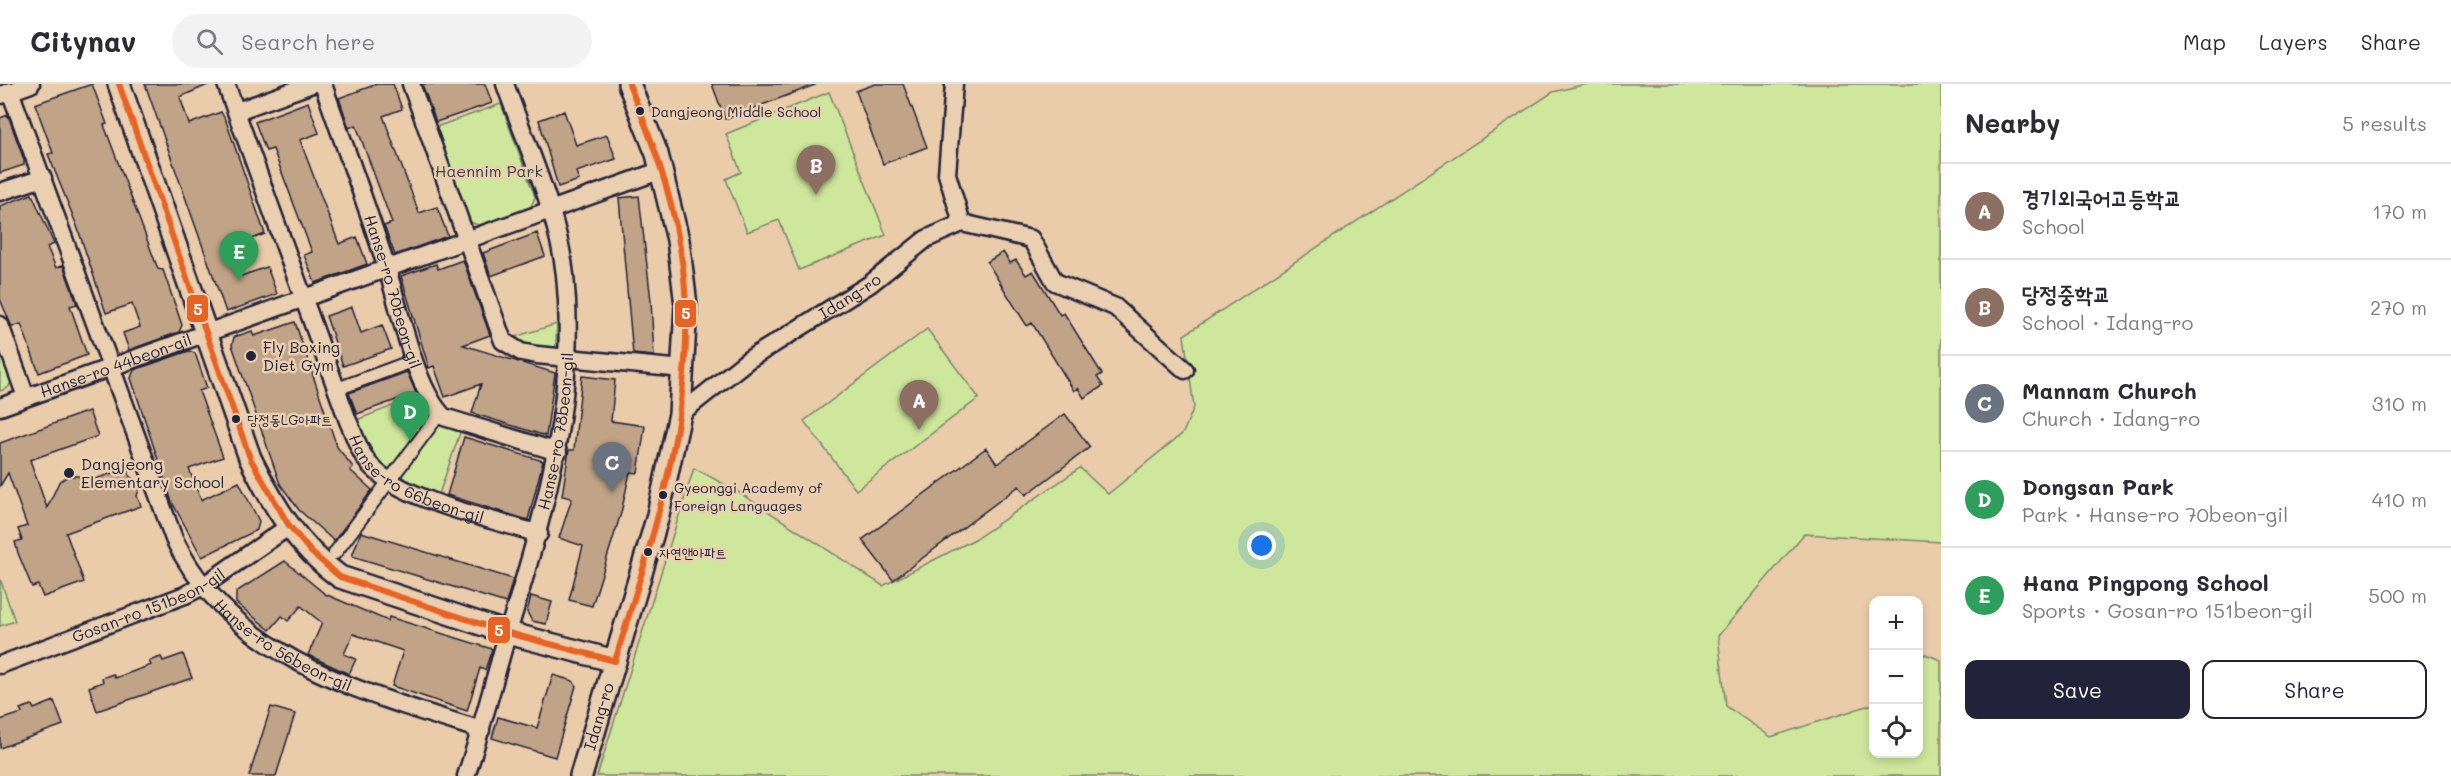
<!DOCTYPE html>
<html lang="en">
<head>
<meta charset="utf-8">
<style>
	body { margin:0; font-family:Mali,"Poor Story",sans-serif; background:#f2f2f3; color:#2b2b33 }
	.controls { position:absolute; right:18px; bottom:18px; display:grid; overflow:hidden; border-radius:12px; box-shadow:0 3px 9px #0003 }
	.controls button { width:54px; height:54px; display:grid; place-items:center; padding:0; border:0; border-bottom:2px solid #e1e1e2; background:#fff; color:#2b2b33; font:30px sans-serif }
	.you { position:absolute; left:1262px; top:462px; width:21px; height:21px; margin:-15px; border:4px solid #fff; border-radius:50%; background:#1a73e8; box-shadow:0 0 0 9px #1a73e833 }
	.badge { display:grid; place-items:center; width:39px; height:39px; border-radius:50%; background:#22223b; color:#fff; font-size:20px; font-weight:700 }
	.pin { position:absolute; translate:-50% -50px; filter:drop-shadow(0 2px 3px #0008) }
	.pin::after { content:''; position:absolute; top:32px; width:21px; height:18px; background:inherit; clip-path:polygon(0 0,100% 0,50% 100%) }
	.list { margin:0; padding:0; list-style:none }
	h2 { display:flex; justify-content:space-between; align-items:center; height:78px; margin:0; padding:0 24px; font-size:26px }
	h2 small { font-size:20px; font-weight:400; color:#7c7c81 }
	.list li { display:grid; grid-template-columns:39px 1fr auto; gap:18px; align-items:center; box-sizing:border-box; height:96px; padding:0 24px; border-top:2px solid #e1e1e2 }
	.list b { display:block; font-size:22px; white-space:nowrap }
	.list p { margin:0; font-size:20px; white-space:nowrap; color:#7c7c81 }
	.list em { font-size:20px; font-style:normal; color:#7c7c81 }
	.actions { display:flex; gap:12px; padding:18px 24px }
	.actions a { flex:1; padding:14px 0; border:2px solid #22223b; border-radius:12px; text-align:center; font-size:21px; color:#22223b }
	.actions .main { background:#22223b; color:#fff }
	.icon { flex:none; width:33px; height:33px; fill:none; stroke:currentColor; stroke-width:2; stroke-linecap:round; stroke-linejoin:round }
	.map { position:relative; flex:none; width:1941px; height:692px; overflow:hidden }
	header { display:flex; align-items:center; gap:36px; box-sizing:border-box; height:84px; padding:0 30px; background:#fff; border-bottom:2px solid #e1e1e2 }
	header strong { font-size:28px }
	nav { display:flex; gap:33px; margin-inline-start:auto; font-size:21px }
	.search { width:420px; height:54px; background:#f2f2f3; display:flex; align-items:center; gap:15px; box-sizing:border-box; padding:0 21px; border-radius:33px; color:#7c7c81; font-size:22px }
	main { display:flex }
	aside { flex:1; background:#fff }
	.map>svg:first-child { display:block }
	.green { fill:#cfe79c; stroke:#78846c; stroke-width:1.5 }
	.building { fill:#c1a487; stroke:#22223b; stroke-width:1.5 }
	.lines { fill:none; stroke-linecap:round; stroke-linejoin:round }
	.pedestrian-casing { stroke:#22223b; stroke-width:16 }
	.minor-casing { stroke:#22223b; stroke-width:21 }
	.tertiary-casing { stroke:#22223b; stroke-width:26 }
	.pedestrian { stroke:#eacfb1; stroke-width:12 }
	.minor { stroke:#eacfb1; stroke-width:16 }
	.tertiary { stroke:#eacfb1; stroke-width:21 }
	.bus-1-casing { stroke:#eacfb1; stroke-width:10 }
	.bus-1 { stroke:#e86223; stroke-width:6 }
	.bus-dot { fill:#22223b; stroke:#eacfb1; stroke-width:2 }
	.labels { text-anchor:middle; stroke-width:5; stroke-linejoin:round; paint-order:stroke }
	.bus-label { font-size:14px; fill:#22223b; stroke:#eacfb1; text-anchor:start }
	.park-label { font-size:16px; fill:#3c404a; stroke:#eacfb1 }
	.street-label { font-size:16px; fill:#22223b; stroke:#eacfb1 }
	.poi-label { font-size:16px; fill:#22223b; stroke:#eacfb1; text-anchor:start }
	.line-badge { stroke:#eacfb1; stroke-width:2 }
	.badge-label { font-size:16px; text-anchor:middle; font-weight:bold; fill:#fff }
</style>
</head>
<body>
<header>
<strong>Citynav</strong>
<div class="search"><svg class="icon" aria-label="search" viewBox="0 0 24 24"><circle cx="10" cy="10" r="6"/><path d="M15 15l6 6"/></svg>Search here</div>
<nav><a>Map</a><a>Layers</a><a>Share</a></nav>
</header>
<main>
<div class="map">
<svg width="1941" height="692" viewBox="0 0 1941 692">
	<rect width="100%" height="100%" fill="#eaccaa"/>
	<filter id="ink" filterUnits="userSpaceOnUse"><feTurbulence type="fractalNoise" baseFrequency=".0167" numOctaves="2"/><feDisplacementMap in="SourceGraphic" scale="12" xChannelSelector="R" yChannelSelector="G"/><feConvolveMatrix kernelMatrix="1 2 1 2 8 2 1 2 1" color-interpolation-filters="sRGB"/></filter>
	<g filter="url(#ink)">
		<path class="green" d="M 1587,0 L 1941,0 L 1941,458 L 1804,450 L 1718,552 L 1726,622 L 1771,653 L 1873,620 L 1874,670 L 1918,670 L 1919,577 L 1925,570 L 1941,576 L 1941,692 L 597,692 L 694,384 L 735,406 L 883,502 L 977,454 L 1080,384 L 1108,410 L 1183,349 L 1194,323 L 1184,251 L 1553,8 Z
			M 829,8 L 886,151 L 799,186 L 779,136 L 747,148 L 726,95 L 741,88 L 726,50 Z
			M 501,20 L 535,113 L 530,125 L 481,142 L 470,138 L 436,43 Z
			M 557,240 L 555,271 L 531,267 L 511,254 Z
			M 927,245 L 979,314 L 856,406 L 804,337 Z
			M 0,263 L 12,296 L 8,304 L 0,307 Z
			M 421,311 L 462,343 L 438,413 L 401,400 L 368,372 L 354,337 Z
			M 0,495 L 15,537 L 0,542 Z"/>
		<path class="building" d="M 92,0 L 107,40 L 104,41 L 158,185 L 163,186 L 182,241 L 179,248 L 129,266 L 123,249 L 140,243 L 132,220 L 106,229 L 77,142 L 48,70 L 53,69 L 35,20 Z
			M 145,0 L 210,0 L 180,13 L 189,40 L 221,28 L 226,37 L 265,150 L 231,163 L 241,192 L 267,183 L 277,210 L 226,228 Z
			M 377,0 L 393,0 L 402,25 L 383,32 L 419,129 L 437,123 L 448,152 L 395,171 L 384,142 L 392,139 L 356,41 L 349,44 L 339,14 Z
			M 422,0 L 485,0 L 492,19 L 436,38 Z
			M 712,0 L 814,0 L 815,1 L 725,35 Z
			M 875,0 L 903,0 L 927,63 L 883,80 L 856,7 Z
			M 308,18 L 319,49 L 300,56 L 339,160 L 357,153 L 367,180 L 315,199 L 304,171 L 312,168 L 273,65 L 266,67 L 255,38 Z
			M 564,27 L 576,61 L 607,51 L 616,75 L 576,88 L 579,96 L 558,103 L 539,36 Z
			M 8,31 L 24,76 L 24,81 L 0,89 L 0,34 Z
			M 32,110 L 54,160 L 47,163 L 56,184 L 63,181 L 77,220 L 70,222 L 87,271 L 39,289 L 21,240 L 12,243 L 0,215 L 0,122 Z
			M 639,112 L 651,217 L 654,272 L 633,270 L 626,194 L 619,114 Z
			M 537,149 L 545,172 L 491,192 L 483,169 Z
			M 1003,168 L 1010,179 L 1016,176 L 1026,191 L 1033,187 L 1060,231 L 1064,229 L 1102,290 L 1097,293 L 1103,302 L 1084,314 L 1078,304 L 1074,307 L 1032,239 L 1027,242 L 987,178 Z
			M 463,176 L 490,251 L 463,261 L 555,289 L 546,352 L 472,329 L 481,300 L 445,313 L 434,282 L 429,284 L 401,192 L 436,180 L 438,185 Z
			M 352,223 L 361,249 L 382,241 L 391,265 L 343,282 L 326,232 Z
			M 295,238 L 337,363 L 353,383 L 350,386 L 372,406 L 334,457 L 299,426 L 280,400 L 232,261 L 234,253 L 252,247 L 254,252 Z
			M 189,267 L 195,269 L 207,304 L 199,307 L 223,373 L 189,385 L 201,416 L 239,398 L 259,437 L 257,446 L 202,473 L 172,418 L 131,294 L 134,286 Z
			M 407,288 L 416,309 L 357,330 L 349,309 Z
			M 582,292 L 615,296 L 611,337 L 645,342 L 638,389 L 630,388 L 621,429 L 592,522 L 569,516 L 583,462 L 559,454 L 572,414 L 562,412 L 569,366 L 574,366 Z
			M 89,327 L 98,352 L 30,376 L 47,424 L 59,398 L 68,392 L 78,392 L 87,398 L 127,384 L 130,393 L 141,400 L 137,412 L 141,422 L 66,449 L 84,498 L 43,513 L 38,501 L 32,503 L 18,469 L 15,458 L 22,456 L 18,445 L 27,442 L 8,389 L 0,402 L 0,359 Z
			M 1065,330 L 1090,363 L 1026,411 L 1019,402 L 893,496 L 862,456 L 986,364 L 997,380 Z
			M 464,353 L 543,377 L 528,436 L 447,411 Z
			M 361,448 L 513,495 L 506,519 L 352,472 Z
			M 285,477 L 325,510 L 388,537 L 389,533 L 492,565 L 485,586 L 480,584 L 467,627 L 392,602 L 403,567 L 353,550 L 344,570 L 356,575 L 349,590 L 308,571 L 322,539 L 301,522 L 288,537 L 282,532 L 270,546 L 236,519 L 236,508 Z
			M 531,512 L 552,518 L 546,540 L 532,537 L 527,528 Z
			M 183,570 L 192,594 L 97,627 L 89,603 L 103,598 L 102,594 L 113,590 L 115,594 L 151,581 L 149,577 L 161,573 L 163,577 Z
			M 553,591 L 573,597 L 576,602 L 555,673 L 492,654 L 498,633 L 537,644 Z
			M 54,617 L 63,641 L 0,664 L 0,636 L 22,629 L 20,625 L 32,621 L 34,625 Z
			M 271,623 L 295,630 L 276,692 L 249,692 Z"/>
		<g class="lines">
			<defs>
				<path id="pedestrian" d="M 337,305 L 415,276
					M 335,469 L 440,329"/>
				<g id="minor">
					<path id="s1" d="M 226,0 L 348,337 C 355,352 360,371 372,383 C 404,417 493,435 539,450"/>
					<path id="s2" d="M 323,0 C 344,62 368,123 387,185 C 400,225 415,305 444,333 L 558,368"/>
					<path d="M 411,0 L 503,257 L 521,268 L 537,271 L 683,285"/>
					<path d="M 954,0 L 947,90 L 962,139 L 1031,155 L 1055,198 L 1115,223 L 1185,286"/>
					<path id="s3" d="M 10,7 L 174,455 C 232,575 364,609 481,646"/>
					<path d="M 1,11 L 31,0"/>
					<path d="M 237,27 L 312,0"/>
					<path d="M 0,108 L 43,94"/>
					<path d="M 0,241 L 26,313"/>
					<path id="s4" d="M 0,323 L 662,86"/>
					<path id="s5" d="M 680,330 L 748,276 L 870,200 L 926,155 L 962,139"/>
					<path id="s6" d="M 0,581 L 185,511 L 203,502 L 288,443"/>
					<path id="s7" d="M 466,692 C 482,644 494,596 508,548 C 544,431 578,315 565,191 C 558,128 526,60 505,0"/>
				</g>
				<g id="tertiary">
					<path d="M 119,0 L 250,374 C 273,421 297,462 340,493 L 508,549 L 615,577"/>
					<path id="s8" d="M 581,692 L 657,435 L 680,330 L 686,221 L 678,156 L 657,70 L 629,0"/>
				</g>
			</defs>
			<use href="#pedestrian" class="pedestrian-casing"/>
			<use href="#minor" class="minor-casing"/>
			<use href="#tertiary" class="tertiary-casing"/>
			<use href="#pedestrian" class="pedestrian"/>
			<use href="#minor" class="minor"/>
			<use href="#tertiary" class="tertiary"/>
			<defs>
				<path id="bus-1" d="M 119,0 L 250,374 L 288,440 L 311,468 L 340,493 L 508,549 L 615,577 C 655,446 704,303 680,164 C 671,107 651,53 629,0"/>
			</defs>
			<use href="#bus-1" class="bus-1-casing"/>
			<use href="#bus-1" class="bus-1"/>
		</g>
	</g>
	<g class="bus-dot">
		<circle cx="640" cy="27" r="5"/>
		<circle cx="251" cy="272" r="6"/>
		<circle cx="236" cy="335" r="5"/>
		<circle cx="69" cy="389" r="6"/>
		<circle cx="663" cy="411" r="5"/>
		<circle cx="648" cy="468" r="5"/>
	</g>
	<g class="labels">
		<g class="bus-label">
			<text x="651" y="33">Dangjeong Middle School</text>
			<text x="247" y="341">당정동LG아파트</text>
			<text x="674" y="409">Gyeonggi Academy of<tspan x="674" dy="18">Foreign Languages</tspan></text>
			<text x="659" y="474">자연앤아파트</text>
		</g>
		<g class="park-label">
			<text x="489" y="93">Haennim Park</text>
		</g>
		<g class="street-label">
			<text dy="6" stroke="none"><textPath href="#s2" startOffset="219">Hanse-ro 70beon-gil</textPath></text>
			<text dy="6" stroke="none"><textPath href="#s5" startOffset="207">Idang-ro</textPath></text>
			<text dy="6" stroke="none"><textPath href="#s4" startOffset="123">Hanse-ro 44beon-gil</textPath></text>
			<text dy="6" stroke="none"><textPath href="#s7" startOffset="357">Hanse-ro 78beon-gil</textPath></text>
			<text dy="6" stroke="none"><textPath href="#s1" startOffset="454">Hanse-ro 66beon-gil</textPath></text>
			<text dy="6" stroke="none"><textPath href="#s6" startOffset="160">Gosan-ro 151beon-gil</textPath></text>
			<text dy="6" stroke="none"><textPath href="#s3" startOffset="633">Hanse-ro 56beon-gil</textPath></text>
			<text dy="6" stroke="none"><textPath href="#s8" startOffset="62">Idang-ro</textPath></text>
		</g>
		<g class="poi-label">
			<text x="263" y="269">Fly Boxing<tspan x="263" dy="18">Diet Gym</tspan></text>
			<text x="81" y="386">Dangjeong<tspan x="81" dy="18">Elementary School</tspan></text>
		</g>
	</g>
	<g class="line-badge">
		<rect x="186" y="210" width="23" height="29" rx="6" fill="#e86223"/>
		<rect x="674" y="215" width="23" height="29" rx="6" fill="#e86223"/>
		<rect x="487" y="532" width="24" height="28" rx="6" fill="#e86223"/>
	</g>
	<g class="badge-label">
		<text x="198" y="231">5</text>
		<text x="686" y="235">5</text>
		<text x="499" y="552">5</text>
	</g>
</svg>
<div class="controls">
<button>+</button>
<button>−</button>
<button><svg class="icon" aria-label="locate" viewBox="0 0 24 24"><circle cx="12" cy="12" r="6"/><path d="M12 2v4M12 18v4M2 12h4M18 12h4"/></svg></button>
</div>
<div class="you"></div>
<div class="pin badge" style="left:919px;top:346px;background:#8d6e63">A</div>
<div class="pin badge" style="left:816px;top:111px;background:#8d6e63">B</div>
<div class="pin badge" style="left:612px;top:408px;background:#6b7280">C</div>
<div class="pin badge" style="left:410px;top:357px;background:#2e9e5b">D</div>
<div class="pin badge" style="left:239px;top:197px;background:#2e9e5b">E</div>
</div>
<aside>
<h2>Nearby<small>5 results</small></h2>
<ul class="list">
<li><span class="badge" style="background:#8d6e63">A</span><div><b>경기외국어고등학교</b><p>School</p></div><em>170 m</em></li>
<li><span class="badge" style="background:#8d6e63">B</span><div><b>당정중학교</b><p>School · Idang-ro</p></div><em>270 m</em></li>
<li><span class="badge" style="background:#6b7280">C</span><div><b>Mannam Church</b><p>Church · Idang-ro</p></div><em>310 m</em></li>
<li><span class="badge" style="background:#2e9e5b">D</span><div><b>Dongsan Park</b><p>Park · Hanse-ro 70beon-gil</p></div><em>410 m</em></li>
<li><span class="badge" style="background:#2e9e5b">E</span><div><b>Hana Pingpong School</b><p>Sports · Gosan-ro 151beon-gil</p></div><em>500 m</em></li>
</ul>
<div class="actions"><a class="main">Save</a><a>Share</a></div>
</aside>
</main>
</body>
</html>
